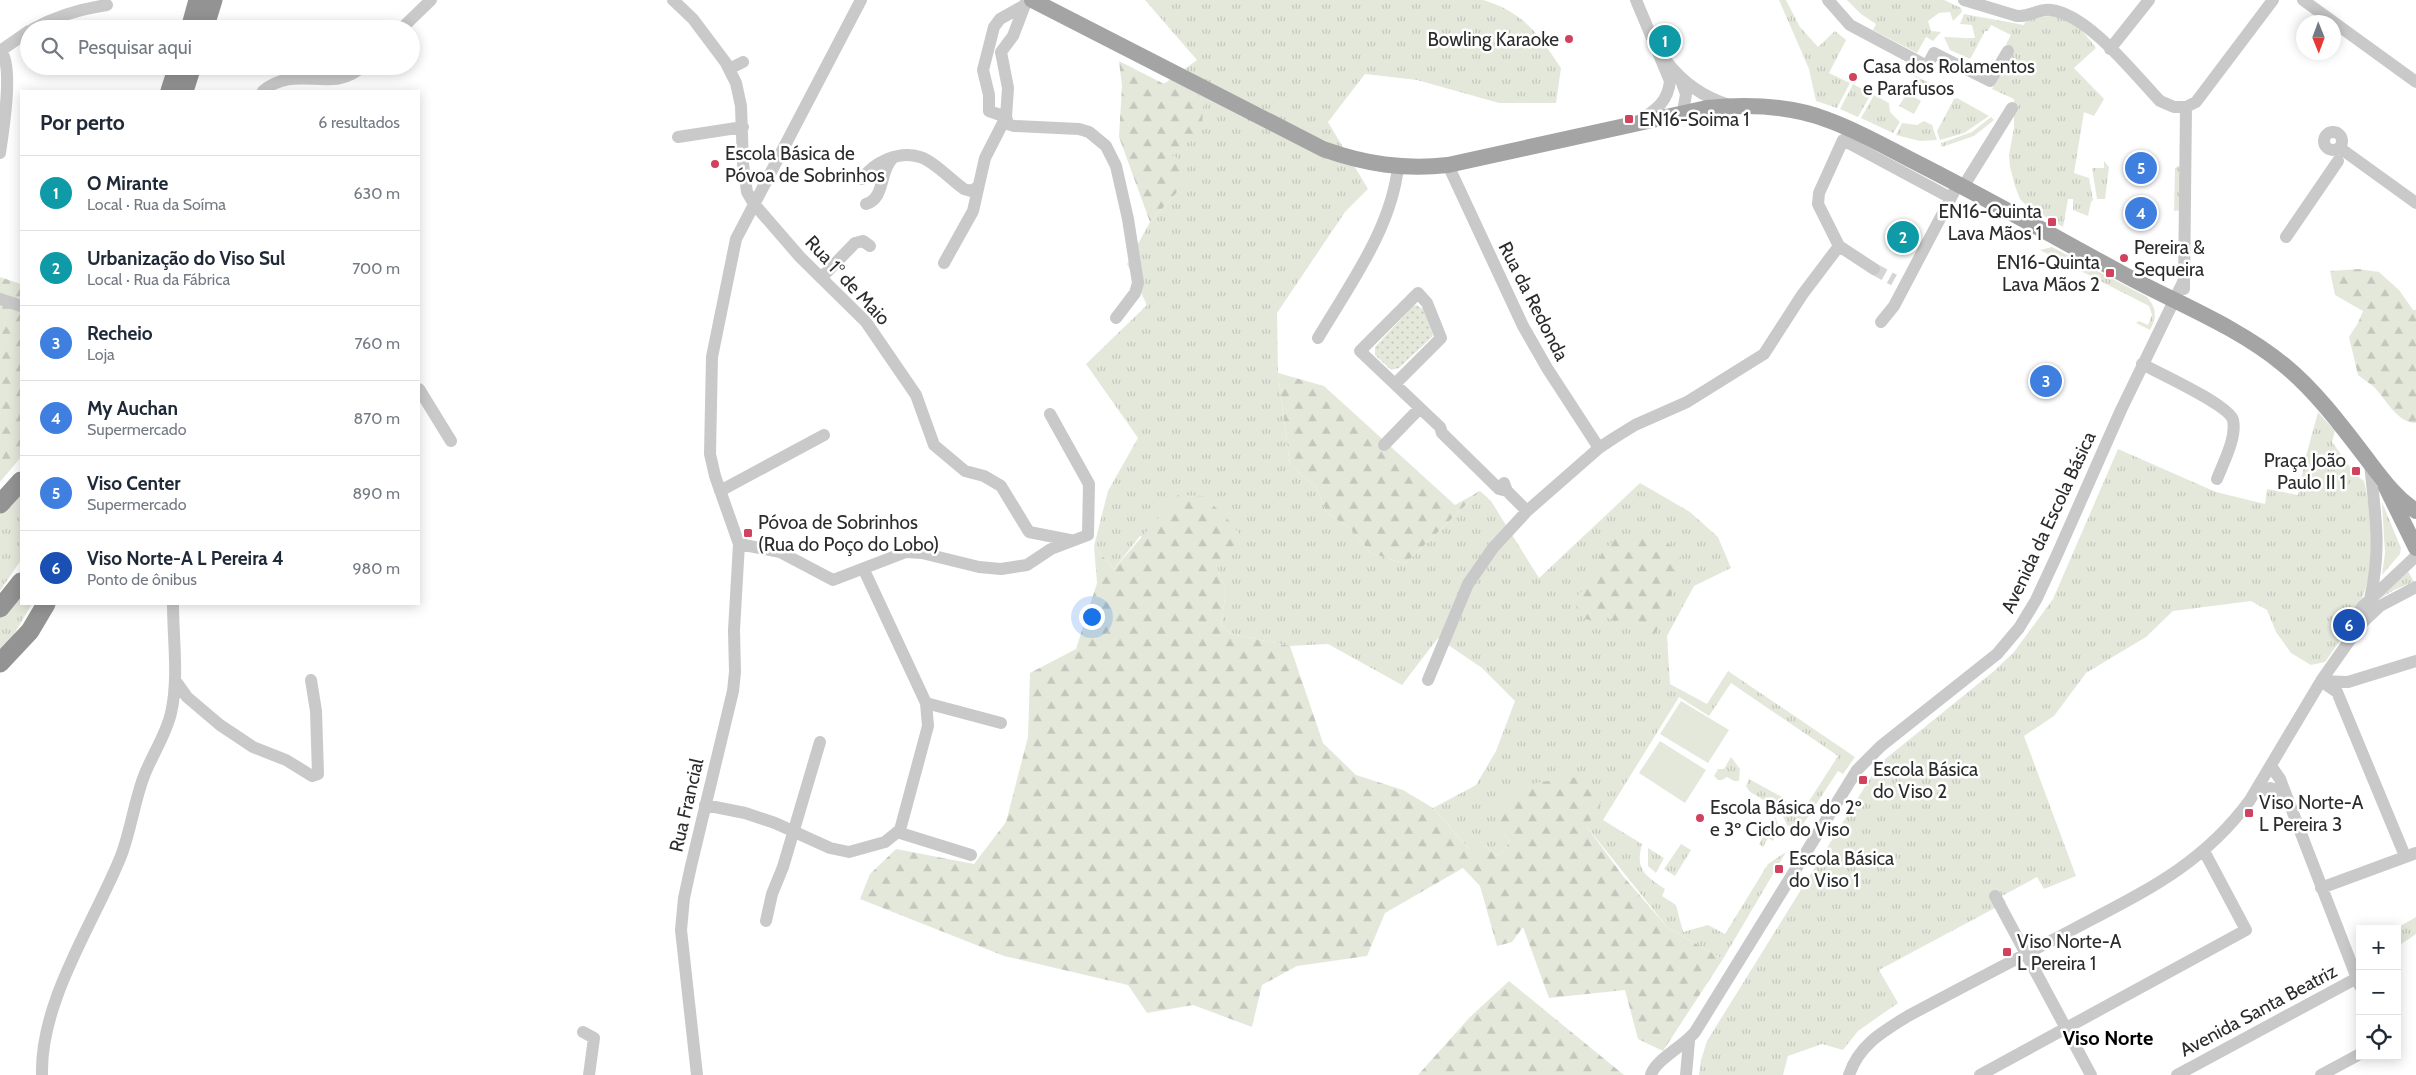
<!DOCTYPE html>
<html lang="pt">
<head>
<meta charset="utf-8">
<style>
	body { margin:0; font-family:Cabin,sans-serif; background:#f2f2f3; color:#1f2937 }
	.controls { position:absolute; right:15px; bottom:15px; display:grid; overflow:hidden; border-radius:0px; box-shadow:0 2px 12px #0003 }
	.controls button { width:45px; height:45px; display:grid; place-items:center; padding:0; border:0; border-bottom:1px solid #e0e1e3; background:#fff; color:#1f2937; font:25px sans-serif }
	.compass { position:absolute; left:2296px; top:15px; width:45px; height:45px; border-radius:50%; background:#fff; box-shadow:0 2px 12px #0003; rotate:179deg }
	.you { position:absolute; left:1091px; top:616px; width:18px; height:18px; margin:-12px; border:4px solid #fff; border-radius:50%; background:#1a73e8; box-shadow:0 0 0 8px #1a73e833 }
	.badge { display:grid; place-items:center; width:32px; height:32px; border-radius:50%; background:#1a73e8; color:#fff; font-size:16px; font-weight:700 }
	.pin { position:absolute; translate:-50% -50%; border:2px solid #fff; box-shadow:0 1px 5px #0006 }
	.list { margin:0; padding:0; list-style:none }
	h2 { display:flex; justify-content:space-between; align-items:center; height:65px; margin:0; padding:0 20px; font-size:21px }
	h2 small { font-size:16px; font-weight:400; color:#747a83 }
	.list li { display:grid; grid-template-columns:32px 1fr auto; gap:15px; align-items:center; box-sizing:border-box; height:75px; padding:0 20px; border-top:1px solid #e0e1e3 }
	.list b { display:block; font-size:19px; white-space:nowrap }
	.list p { margin:0; font-size:16px; white-space:nowrap; color:#747a83 }
	.list em { font-size:16px; font-style:normal; color:#747a83 }
	.icon { flex:none; width:28px; height:28px; fill:none; stroke:currentColor; stroke-width:2; stroke-linecap:round; stroke-linejoin:round }
	.map { position:relative; flex:none; width:2416px; height:1075px; overflow:hidden }
	.search { position:absolute; background:#fff; box-shadow:0 2px 12px #0003; left:20px; top:20px; width:400px; height:55px; display:flex; align-items:center; gap:12px; box-sizing:border-box; padding:0 18px; border-radius:28px; color:#747a83; font-size:19px }
	.panel { position:absolute; background:#fff; box-shadow:0 2px 12px #0003; left:20px; top:90px; width:400px; height:515px; border-radius:0px }
	.map>svg:first-child { display:block }
	.grass { fill:url(#grass-tufts) }
	.forest { fill:url(#forest-firs) }
	.park { fill:#e4e8db }
	.garden { fill:url(#garden-dots) }
	.lines { fill:none; stroke-linecap:round; stroke-linejoin:round }
	.minor-tunnel { stroke:#d5d5d5; stroke-width:12; stroke-dasharray:12 6; stroke-linecap:butt }
	.minor { stroke:#c9c9c9; stroke-width:12 }
	.major { stroke:#a4a4a4; stroke-width:16 }
	.highway { stroke:#939393; stroke-width:19 }
	.poi-dot { fill:#d0425e; stroke:#fff; stroke-width:2 }
	.labels { text-anchor:middle; stroke-width:5; stroke-linejoin:round; paint-order:stroke }
	.poi-label { font-size:19px; fill:#2c2c2c; stroke:#fff; text-anchor:start }
	.street-label { font-size:19px; fill:#2c2c2c; stroke:#fff }
	.neighbourhood-label { font-size:20px; font-weight:bold; fill:#000; stroke:#fff }
</style>
</head>
<body>
<div class="map">
<svg width="2416" height="1075" viewBox="0 0 2416 1075">
	<defs>
		<pattern id="grass-tufts" width="24" height="20" patternUnits="userSpaceOnUse" patternTransform="scale(1.25)"><rect width="24" height="20" fill="#e4e8db"/><path d="M3 7l-1-3M5 7V3M7 7l1-3M15 17l-1-3M17 17v-4M19 17l1-3" fill="none" stroke="#c4c7bc"/></pattern>
		<pattern id="forest-firs" width="22" height="20" patternUnits="userSpaceOnUse" patternTransform="scale(1.25)"><rect width="22" height="20" fill="#e4e8db"/><path d="M5 1l3.5 6h-7zM16 11l3.5 6h-7z" fill="#c4c7bc"/></pattern>
		<pattern id="garden-dots" width="8" height="8" patternUnits="userSpaceOnUse" patternTransform="scale(1.25)"><rect width="8" height="8" fill="#e4e8db"/><path d="M2 2h.1M6 6h.1" fill="none" stroke="#c4c7bc" stroke-width="1.8" stroke-linecap="round"/></pattern>
	</defs>
	<rect width="100%" height="100%" fill="#fff"/>
	<path class="grass" d="M 1145,0 L 1483,0 C 1524,12 1539,35 1561,68 L 1556,103 L 1499,103 L 1417,80 L 1365,74 L 1328,122 L 1368,189 L 1345,212 L 1277,313 L 1278,373 L 1290,465 L 1316,487 L 1327,513 L 1350,528 L 1371,553 L 1405,564 L 1480,491 L 1491,501 L 1539,578 L 1640,483 L 1690,512 L 1718,537 L 1731,568 L 1694,586 L 1667,636 L 1670,684 L 1707,704 L 1728,671 L 1855,757 L 1843,774 L 1838,771 L 1798,832 L 1787,825 L 1780,810 L 1786,801 L 1802,812 L 1838,756 L 1731,683 L 1709,716 L 1679,697 L 1603,820 L 1642,844 C 1635,870 1645,875 1665,889 L 1662,896 L 1676,905 L 1683,932 L 1708,925 L 1725,934 L 1768,864 L 1786,852 L 1723,959 L 1668,928 L 1587,827 L 1503,833 L 1510,841 L 1499,857 L 1485,846 L 1471,851 L 1433,808 L 1476,785 L 1496,751 L 1515,701 L 1482,668 L 1438,638 L 1402,685 L 1328,644 L 1290,646 L 1231,634 L 1221,625 L 1226,591 L 1216,565 L 1140,536 L 1114,569 L 1094,546 L 1108,491 L 1138,438 L 1086,364 L 1147,305 L 1127,264 L 1150,222 L 1179,190 L 1169,154 L 1184,142 L 1203,103 L 1186,68 L 1197,60 Z
		M 1779,0 L 1786,0 L 1800,27 L 1818,47 L 1835,31 L 1846,40 L 1829,73 L 1850,83 L 1837,108 L 1816,101 L 1809,69 Z
		M 1847,0 L 1944,0 L 1961,8 L 1962,12 L 1953,21 L 1950,12 L 1939,13 L 1928,21 L 1931,31 L 1941,32 L 1933,41 L 1926,37 L 1917,53 L 1873,30 L 1876,24 L 1861,14 Z
		M 1964,14 L 2024,25 L 2025,22 C 2060,8 2075,19 2096,48 L 2074,68 L 2104,99 L 2094,116 L 2084,112 L 2074,173 L 2089,178 L 2093,200 L 2091,202 L 2088,216 L 2073,210 L 2073,199 L 2068,199 L 2063,227 L 2028,207 L 2020,199 L 2015,186 L 2010,167 L 2009,155 L 2014,128 L 2014,99 L 1992,89 L 2014,49 L 2006,44 L 2011,35 L 1991,25 L 1988,31 L 1985,31 L 1973,54 L 1966,38 L 1975,38 L 1972,25 L 1960,24 Z
		M 1916,76 L 1931,84 L 1924,97 L 1909,89 Z
		M 1853,84 L 1871,94 L 1858,117 L 1840,109 Z
		M 1907,93 L 1921,101 L 1914,114 L 1899,106 Z
		M 1874,95 L 1889,103 L 1890,112 L 1900,122 L 1893,133 L 1861,118 Z
		M 1957,98 L 1989,116 L 1964,133 L 1940,140 L 1937,131 L 1954,99 Z
		M 1991,117 L 1994,120 L 1974,136 L 1942,147 L 1941,143 L 1972,132 Z
		M 1924,121 L 1932,125 L 1937,140 L 1920,141 L 1896,135 L 1902,123 L 1917,125 Z
		M 2104,161 L 2109,167 L 2105,199 L 2097,199 L 2092,168 L 2104,168 Z
		M 2181,165 L 2181,210 L 2174,211 L 2175,168 Z
		M 2052,247 L 2147,297 C 2157,309 2157,316 2150,330 L 2136,323 L 2139,321 L 2148,325 L 2152,315 L 2149,306 L 2040,250 Z
		M 2318,412 L 2335,431 L 2332,442 L 2356,475 L 2364,481 C 2382,557 2372,599 2325,662 L 2311,665 L 2291,653 L 2276,632 L 2267,610 L 2251,601 L 2173,611 L 2146,637 L 2086,673 L 2054,716 L 2024,736 L 2076,876 L 2044,889 L 2037,877 L 2002,896 L 2006,902 L 1879,970 L 1898,1003 L 1858,1031 L 1843,1050 L 1822,1044 L 1788,1056 L 1783,1075 L 1699,1075 L 1701,1060 L 1707,1041 L 1879,764 L 1994,671 L 2014,652 L 2053,599 L 2118,449 L 2216,492 L 2265,504 L 2267,489 L 2298,495 L 2306,456 Z
		M 21,493 L 21,560 L 0,591 L 0,514 Z
		M 2382,502 L 2401,548 L 2400,554 L 2382,575 L 2385,553 Z
		M 2408,571 L 2414,582 L 2394,590 L 2373,603 Z
		M 21,590 L 21,604 L 32,604 L 13,636 L 0,651 L 0,616 Z
		M 1731,757 L 1740,769 L 1739,781 L 1734,781 L 1727,777 L 1722,780 L 1718,780 L 1714,776 L 1718,769 L 1724,769 Z
		M 1749,779 L 1782,797 L 1776,807 L 1750,792 L 1746,786 Z
		M 1775,817 C 1780,824 1777,833 1773,841 L 1768,838 L 1763,847 L 1759,844 Z
		M 1681,844 L 1691,850 L 1675,876 L 1664,869 Z
		M 1648,848 L 1664,858 L 1656,873 L 1648,866 Z
		M 2416,917 L 2416,934 L 2397,947 L 2397,929 L 2395,929 Z"/>
	<path class="forest" d="M 1119,61 L 1164,84 L 1186,68 L 1203,103 L 1202,131 L 1169,154 L 1185,162 L 1179,190 L 1150,222 L 1119,137 L 1122,86 Z
		M 2359,269 L 2379,272 L 2399,290 L 2413,310 L 2416,310 L 2416,423 C 2397,423 2386,399 2374,387 C 2369,383 2363,379 2358,375 L 2349,337 L 2358,323 L 2363,311 L 2335,295 L 2330,271 Z
		M 0,277 L 21,284 L 21,457 L 0,482 Z
		M 1278,373 L 1324,386 L 1455,505 L 1480,491 L 1405,564 L 1371,553 L 1350,528 L 1327,513 L 1316,487 L 1290,465 Z
		M 1178,495 L 1203,496 L 1225,516 L 1242,537 L 1216,565 L 1226,591 L 1221,625 L 1231,634 L 1290,646 L 1323,743 L 1356,775 L 1403,790 L 1433,808 L 1470,850 L 1485,846 L 1499,857 L 1510,841 L 1503,833 L 1494,814 L 1518,787 L 1541,782 L 1577,777 L 1607,792 L 1587,827 L 1623,876 L 1668,928 L 1723,959 L 1663,1051 L 1638,1039 L 1625,990 L 1549,998 L 1523,927 L 1512,942 L 1497,946 L 1480,886 L 1463,868 L 1385,913 L 1367,956 L 1297,966 L 1262,985 L 1252,1027 L 1193,1005 L 1147,1013 L 1128,985 L 1004,956 L 860,899 L 870,874 L 896,849 L 974,864 L 1006,822 L 1028,737 L 1030,673 L 1076,649 L 1097,583 L 1094,546 L 1114,569 Z
		M 1650,532 L 1680,552 L 1682,567 L 1674,570 C 1671,599 1669,616 1650,640 L 1639,639 L 1625,619 L 1615,621 L 1604,616 L 1598,623 L 1583,618 L 1576,607 L 1578,595 L 1591,583 L 1602,552 L 1615,539 L 1639,542 Z
		M 1509,981 L 1624,1075 L 1418,1075 L 1470,1017 Z"/>
	<path class="park" d="M 1944,37 L 1966,38 L 1973,54 L 1970,59 L 1950,50 Z
		M 1681,701 L 1729,730 L 1708,763 L 1660,734 Z
		M 1660,741 L 1706,770 L 1685,803 L 1639,773 Z"/>
	<path class="garden" d="M 1417,305 L 1424,310 L 1433,336 L 1399,368 L 1391,370 L 1375,355 L 1375,347 L 1413,306 Z"/>
	<g class="lines">
		<path class="minor-tunnel" d="M 1874,269 L 1894,280"/>
		<path class="minor" d="M 673,0 L 693,19 L 726,63 L 736,83 L 741,106 L 743,164 L 747,192 L 754,204 L 800,257 L 866,322 L 916,395 L 934,445 L 965,471 L 984,476 L 1001,486 L 1029,532 L 1070,540
			M 1636,0 L 1670,81 C 1668,101 1657,109 1641,120
			M 1828,0 L 1850,25 L 1927,66 L 1934,53 L 1990,81 L 2008,51
			M 1964,0 L 2017,16 C 2030,17 2040,8 2051,10 C 2089,15 2134,74 2160,101 L 2174,107 L 2186,107 L 2184,289
			M 2303,0 L 2416,82
			M 1025,5 L 1000,19 L 994,27 L 983,70 L 989,95 L 989,111 L 1006,117 L 1008,124 L 1014,126 L 1079,129 L 1089,132 L 1106,146 L 1116,166 L 1128,219 L 1138,283 L 1135,293 L 1116,318
			M 33,29 C 56,16 80,9 107,5
			M 401,29 L 431,0
			M 2110,49 L 2149,0
			M 0,51 L 29,31
			M 1667,62 C 1683,83 1703,97 1729,105
			M 729,69 L 743,62
			M 1680,78 L 1686,94 L 1683,112
			M 263,91 C 296,63 333,95 363,66
			M 2186,107 L 2196,102 L 2273,0
			M2324 141a9 9 0 1 1 18 0a9 9 0 1 1-18 0Z
			M 678,137 L 743,127
			M 2340,148 L 2416,203
			M 0,153 C 3,131 14,67 1,51
			M 1448,165 L 1523,326 L 1547,368 L 1599,448
			M 862,179 C 874,162 899,150 920,157 C 934,161 952,181 964,189 L 971,191 L 978,187
			M 1963,187 L 2012,108
			M 866,204 C 886,198 879,170 893,158
			M 2286,237 L 2338,161
			M 944,263 L 973,211 L 985,158 L 1006,117 L 1008,88 L 1001,52 L 1013,36 L 1026,2
			M 1874,269 L 1839,246 L 1818,204 L 1819,193 L 1843,140 L 1951,198
			M 821,278 L 855,243 L 863,241 L 870,246
			M 0,299 L 21,306
			M 1881,322 L 1894,306 L 1954,192
			M 1318,338 C 1350,284 1391,229 1398,167
			M 2142,364 C 2159,373 2229,405 2233,420 C 2237,438 2223,463 2217,479
			M 1395,384 L 1441,338 L 1427,303 L 1418,293 L 1360,351 L 1440,427 L 1442,433 L 1499,489 L 1507,491
			M 419,389 L 451,441
			M 1384,445 L 1420,408
			M 1504,483 L 1507,491 L 1527,511
			M 720,491 L 824,435
			M 739,544 L 780,552 L 833,580 L 906,552 L 922,553 L 979,567 L 1001,569 L 1027,565 L 1051,549 L 1088,535 L 1089,484 L 1050,414
			M 2370,599 C 2382,546 2375,516 2370,463
			M 2350,629 L 2362,607 L 2416,556
			M 175,680 L 187,697 L 220,725 L 253,747 L 286,760 L 312,776 L 318,774 L 316,711 L 311,680
			M 1428,680 L 1468,584 L 1493,548 L 1527,511 L 1599,448 L 1614,438 L 1635,425 L 1687,402 L 1764,354 L 1802,295 L 1839,246
			M 2321,681 L 2337,692 L 2405,856
			M 2321,681 L 2348,682 L 2416,661
			M 926,703 L 1001,723
			M 2271,766 L 2280,779 L 2360,986
			M 2254,794 L 2270,788 L 2284,793
			M 705,805 L 745,813 L 775,823 L 830,848 L 849,852 L 885,842 L 900,830 L 928,726 L 926,703 L 864,570
			M 897,832 L 971,855
			M 2321,888 L 2416,853
			M 1995,896 L 2091,1075
			M 766,921 L 772,894 L 783,867 L 820,742
			M 583,1032 L 594,1038 L 589,1075
			M 42,1075 C 40,1001 94,923 121,856 C 131,830 134,802 144,776 C 152,755 166,735 171,713 C 179,678 173,640 173,604
			M 697,1075 L 681,930 L 684,898 L 691,866 L 733,691 L 735,672 L 734,630 L 739,544 L 715,476 L 710,454 L 712,357 L 736,239 L 861,0
			M 1651,1075 C 1655,1060 1684,1046 1695,1032 L 1857,770 L 1881,746 L 1997,654 L 2019,628 L 2036,600 L 2056,557 L 2121,410 L 2184,280
			M 1686,1075 L 1689,1041
			M 1849,1075 C 1859,1045 1882,1032 1908,1016 C 1962,987 2016,959 2070,931 C 2141,893 2201,867 2250,800 L 2321,681 L 2361,624 L 2380,606 L 2416,587
			M 1980,1075 L 2246,930 L 2204,851
			M 2177,1075 L 2357,978
			M 2321,1075 L 2360,1054"/>
		<path class="major" d="M 1032,0 L 1323,149 C 1365,164 1404,170 1448,165 L 1707,108 C 1747,104 1790,105 1828,120 C 1859,131 1889,149 1919,164 C 1988,199 2055,237 2123,274 C 2176,303 2237,326 2284,365 C 2317,392 2344,429 2370,463 C 2383,480 2397,499 2416,511
			M 2386,487 L 2416,548"/>
		<path class="highway" d="M 190,29 L 198,0
			M 204,29 L 213,0
			M 170,91 L 178,66
			M 184,91 L 192,66
			M 0,504 L 21,481
			M 0,608 L 21,582
			M 0,663 L 30,631 L 46,604"/>
	</g>
	<g class="poi-dot">
		<circle cx="1569" cy="39" r="5"/>
		<circle cx="1853" cy="77" r="5"/>
		<rect x="1624" y="114" width="10" height="10" rx="2.5"/>
		<circle cx="715" cy="164" r="5"/>
		<rect x="2047" y="217" width="10" height="10" rx="2.5"/>
		<circle cx="2124" cy="258" r="5"/>
		<rect x="2105" y="268" width="10" height="10" rx="2.5"/>
		<rect x="2351" y="466" width="10" height="10" rx="2.5"/>
		<rect x="743" y="528" width="10" height="10" rx="2.5"/>
		<rect x="1858" y="775" width="10" height="10" rx="2.5"/>
		<rect x="2244" y="808" width="10" height="10" rx="2.5"/>
		<circle cx="1700" cy="818" r="5"/>
		<rect x="1774" y="864" width="10" height="10" rx="2.5"/>
		<rect x="2002" y="947" width="10" height="10" rx="2.5"/>
	</g>
	<g class="labels">
		<g class="poi-label">
			<text x="1559" y="46" text-anchor="end">Bowling Karaoke</text>
			<text x="1863" y="73">Casa dos Rolamentos<tspan x="1863" dy="22">e Parafusos</tspan></text>
			<text x="1639" y="126">EN16-Soima 1</text>
			<text x="725" y="160">Escola Básica de<tspan x="725" dy="22">Póvoa de Sobrinhos</tspan></text>
			<text x="2042" y="218" text-anchor="end">EN16-Quinta<tspan x="2042" dy="22">Lava Mãos 1</tspan></text>
			<text x="2134" y="254">Pereira &amp;<tspan x="2134" dy="22">Sequeira</tspan></text>
			<text x="2100" y="269" text-anchor="end">EN16-Quinta<tspan x="2100" dy="22">Lava Mãos 2</tspan></text>
			<text x="2346" y="467" text-anchor="end">Praça João<tspan x="2346" dy="22">Paulo II 1</tspan></text>
			<text x="758" y="529">Póvoa de Sobrinhos<tspan x="758" dy="22">(Rua do Poço do Lobo)</tspan></text>
			<text x="1873" y="776">Escola Básica<tspan x="1873" dy="22">do Viso 2</tspan></text>
			<text x="2259" y="809">Viso Norte-A<tspan x="2259" dy="22">L Pereira 3</tspan></text>
			<text x="1710" y="814">Escola Básica do 2º<tspan x="1710" dy="22">e 3º Ciclo do Viso</tspan></text>
			<text x="1789" y="865">Escola Básica<tspan x="1789" dy="22">do Viso 1</tspan></text>
			<text x="2017" y="948">Viso Norte-A<tspan x="2017" dy="22">L Pereira 1</tspan></text>
		</g>
		<g class="street-label">
			<text transform="translate(848 280) rotate(47)" y="7">Rua 1° de Maio</text>
			<text transform="translate(1534 301) rotate(63)" y="7">Rua da Redonda</text>
			<text transform="translate(2048 522) rotate(-65)" y="7">Avenida da Escola Básica</text>
			<text transform="translate(686 805) rotate(-77)" y="7">Rua Francial</text>
			<text transform="translate(2258 1010) rotate(-28)" y="7">Avenida Santa Beatriz</text>
		</g>
		<g class="neighbourhood-label">
			<text x="2108" y="1045">Viso Norte</text>
		</g>
	</g>
</svg>
<div class="controls">
<button>+</button>
<button>−</button>
<button><svg class="icon" aria-label="locate" viewBox="0 0 24 24"><circle cx="12" cy="12" r="6"/><path d="M12 2v4M12 18v4M2 12h4M18 12h4"/></svg></button>
</div>
<svg class="compass" viewBox="-18 -18 36 36"><path d="M0-13l5 13h-10z" fill="#e53935"/><path d="M0 13l5-13h-10z" fill="#747a83"/></svg>
<div class="you"></div>
<div class="pin badge" style="left:1665px;top:41px;background:#0f9aa8">1</div>
<div class="pin badge" style="left:1903px;top:237px;background:#0f9aa8">2</div>
<div class="pin badge" style="left:2046px;top:381px;background:#3f7fe0">3</div>
<div class="pin badge" style="left:2141px;top:213px;background:#3f7fe0">4</div>
<div class="pin badge" style="left:2141px;top:168px;background:#3f7fe0">5</div>
<div class="pin badge" style="left:2349px;top:625px;background:#1a4fb4">6</div>
<div class="search"><svg class="icon" aria-label="search" viewBox="0 0 24 24"><circle cx="10" cy="10" r="6"/><path d="M15 15l6 6"/></svg>Pesquisar aqui</div>
<section class="panel">
<h2>Por perto<small>6 resultados</small></h2>
<ul class="list">
<li><span class="badge" style="background:#0f9aa8">1</span><div><b>O Mirante</b><p>Local · Rua da Soíma</p></div><em>630 m</em></li>
<li><span class="badge" style="background:#0f9aa8">2</span><div><b>Urbanização do Viso Sul</b><p>Local · Rua da Fábrica</p></div><em>700 m</em></li>
<li><span class="badge" style="background:#3f7fe0">3</span><div><b>Recheio</b><p>Loja</p></div><em>760 m</em></li>
<li><span class="badge" style="background:#3f7fe0">4</span><div><b>My Auchan</b><p>Supermercado</p></div><em>870 m</em></li>
<li><span class="badge" style="background:#3f7fe0">5</span><div><b>Viso Center</b><p>Supermercado</p></div><em>890 m</em></li>
<li><span class="badge" style="background:#1a4fb4">6</span><div><b>Viso Norte-A L Pereira 4</b><p>Ponto de ônibus</p></div><em>980 m</em></li>
</ul>
</section>
</div>
</body>
</html>
